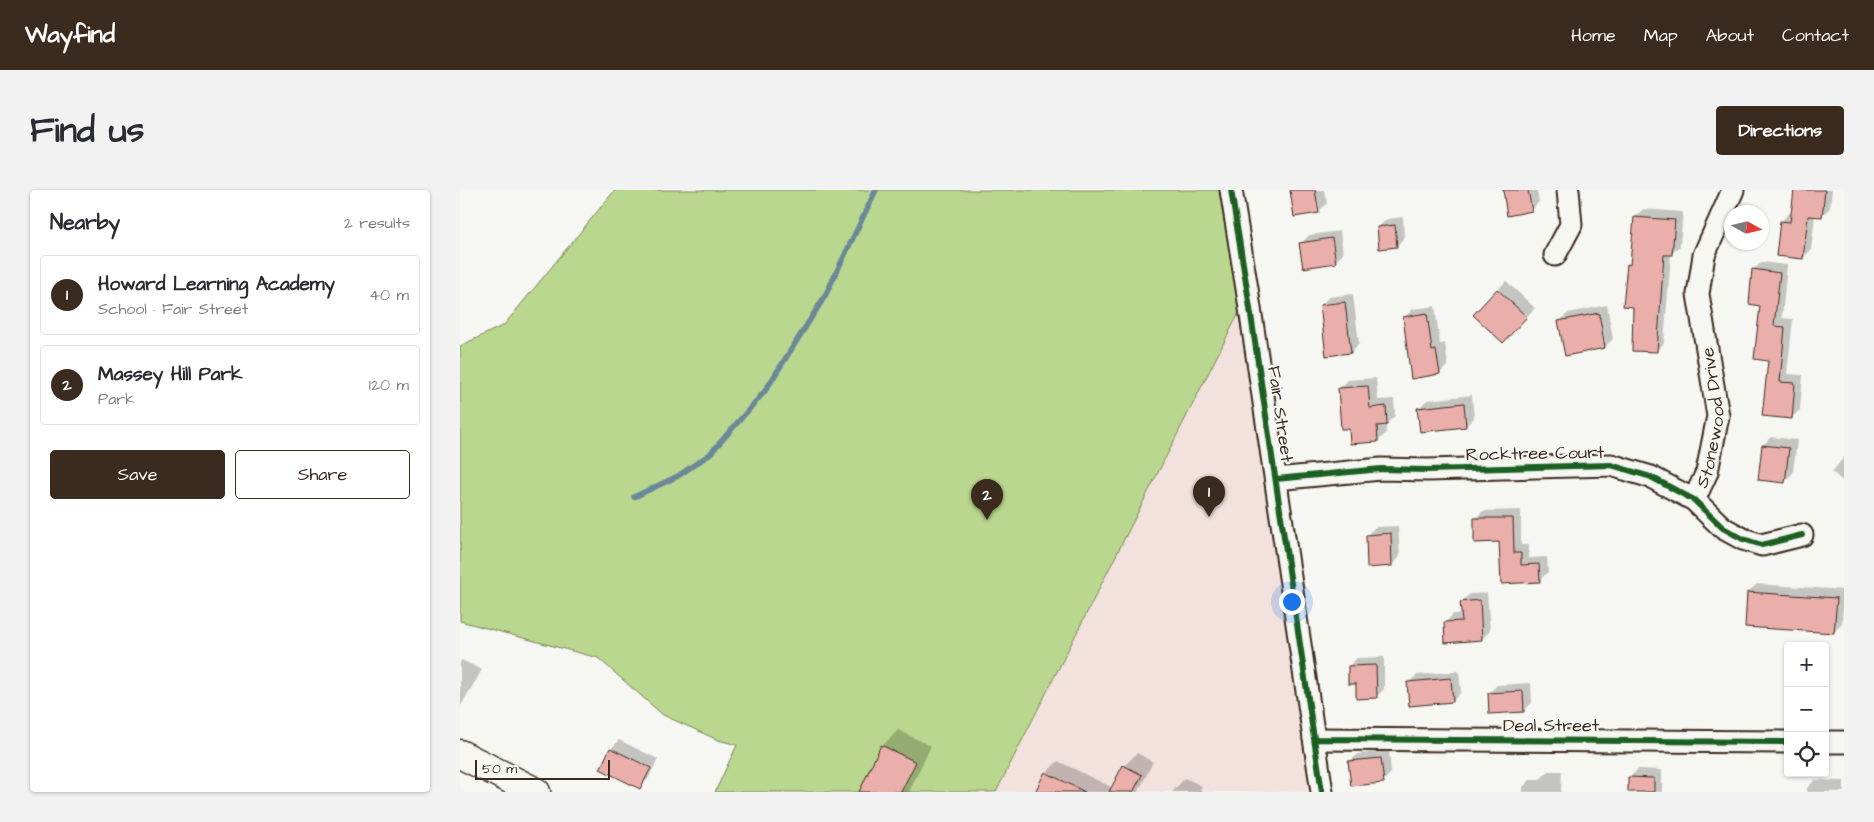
<!DOCTYPE html>
<html lang="en">
<head>
<meta charset="utf-8">
<style>
	body { margin:0; font-family:"Architects Daughter",sans-serif; background:#f2f2f3; color:#2b2b33 }
	.controls { position:absolute; right:15px; bottom:15px; display:grid; overflow:hidden; border-radius:5px; box-shadow:0 1px 4px #0004 }
	.controls button { width:45px; height:45px; display:grid; place-items:center; padding:0; border:0; border-bottom:1px solid #e1e1e2; background:#fff; color:#2b2b33; font:25px sans-serif }
	.compass { position:absolute; left:1264px; top:15px; width:45px; height:45px; border-radius:50%; background:#fff; box-shadow:0 1px 4px #0004; rotate:98deg }
	.scale { position:absolute; left:15px; bottom:12px; width:135px; box-sizing:border-box; padding-left:5px; border:2px solid #3b2a1e; border-top:0; font-size:14px; line-height:18px; white-space:nowrap; color:#3b2a1e; -webkit-text-stroke:4px #f6f6f2; paint-order:stroke }
	.you { position:absolute; left:831px; top:411px; width:18px; height:18px; margin:-12px; border:4px solid #fff; border-radius:50%; background:#1a73e8; box-shadow:0 0 0 8px #1a73e833 }
	.badge { display:grid; place-items:center; width:32px; height:32px; border-radius:50%; background:#3b2a1e; color:#fff; font-size:16px; font-weight:700 }
	.pin { position:absolute; translate:-50% -41px; filter:drop-shadow(0 1px 2px #0008) }
	.pin::after { content:''; position:absolute; top:26px; width:18px; height:15px; background:inherit; clip-path:polygon(0 0,100% 0,50% 100%) }
	.list { margin:0; padding:0; list-style:none }
	h2 { display:flex; justify-content:space-between; align-items:center; height:65px; margin:0; padding:0 20px; font-size:21px }
	h2 small { font-size:16px; font-weight:400; color:#7c7c81 }
	.list li { display:grid; grid-template-columns:32px 1fr auto; gap:15px; align-items:center; box-sizing:border-box; height:80px; margin:0 10px 10px; padding:0 10px; border:1px solid #e1e1e2; border-radius:5px }
	.list b { display:block; font-size:19px; white-space:nowrap }
	.list p { margin:0; font-size:16px; white-space:nowrap; color:#7c7c81 }
	.list em { font-size:16px; font-style:normal; color:#7c7c81 }
	.actions { display:flex; gap:10px; padding:15px 20px }
	.actions a { flex:1; padding:11px 0; border:1px solid #3b2a1e; border-radius:5px; text-align:center; font-size:18px; color:#3b2a1e }
	.actions .main { background:#3b2a1e; color:#fff }
	.icon { flex:none; width:28px; height:28px; fill:none; stroke:currentColor; stroke-width:2; stroke-linecap:round; stroke-linejoin:round }
	.map { position:relative; flex:none; width:1384px; height:602px; overflow:hidden; border-radius:5px }
	header { display:flex; align-items:center; gap:30px; box-sizing:border-box; height:70px; padding:0 25px; background:#3b2a1e; color:#fff }
	header strong { font-size:24px }
	nav { display:flex; gap:28px; margin-inline-start:auto; font-size:18px }
	.intro { display:flex; align-items:center; justify-content:space-between; box-sizing:border-box; height:120px; padding:0 30px }
	h1 { margin:0; font-size:35px }
	.button { padding:12px 22px; border-radius:5px; background:#3b2a1e; color:#fff; font-size:18px; font-weight:700 }
	main { display:flex; gap:30px; padding:0 30px }
	aside { flex:1; background:#fff; border-radius:5px; box-shadow:0 1px 4px #0004 }
	.map>svg:first-child { display:block }
	.built { fill:#f2e1dd }
	.green { fill:#bad78f; stroke:#7a8056 }
	.shadow { fill:#0003 }
	.lines { fill:none; stroke-linecap:round; stroke-linejoin:round }
	.stream { stroke:#6a8898; stroke-width:5.5 }
	.building { fill:#eaafab; stroke:#3b2a1e }
	.street-casing { stroke:#3b2a1e; stroke-width:25 }
	.secondary-casing { stroke:#3b2a1e; stroke-width:31 }
	.street { stroke:#f6f6f2; stroke-width:21 }
	.secondary { stroke:#f6f6f2; stroke-width:28 }
	.cycleway-casing { stroke:#f6f6f2; stroke-width:9 }
	.cycleway { stroke:#1b5e20; stroke-width:6 }
	.labels { text-anchor:middle; stroke-width:4.5; stroke-linejoin:round; paint-order:stroke }
	.street-label { font-size:18px; fill:#3b2a1e; stroke:#f6f6f2 }
</style>
</head>
<body>
<header>
<strong>Wayfind</strong>
<nav><a>Home</a><a>Map</a><a>About</a><a>Contact</a></nav>
</header>
<div class="intro"><h1>Find us</h1><a class="button">Directions</a></div>
<main>
<aside>
<h2>Nearby<small>2 results</small></h2>
<ul class="list">
<li><span class="badge">1</span><div><b>Howard Learning Academy</b><p>School · Fair Street</p></div><em>40 m</em></li>
<li><span class="badge">2</span><div><b>Massey Hill Park</b><p>Park</p></div><em>120 m</em></li>
</ul>
<div class="actions"><a class="main">Save</a><a>Share</a></div>
</aside>
<div class="map">
<svg width="1384" height="602" viewBox="0 0 1384 602">
	<rect width="100%" height="100%" fill="#f6f6f2"/>
	<filter id="ink" filterUnits="userSpaceOnUse"><feTurbulence type="fractalNoise" baseFrequency=".02" numOctaves="2"/><feDisplacementMap in="SourceGraphic" scale="10" xChannelSelector="R" yChannelSelector="G"/><feConvolveMatrix kernelMatrix="1 2 1 2 8 2 1 2 1" color-interpolation-filters="sRGB"/></filter>
	<g filter="url(#ink)">
		<path class="built" d="M 788,105 L 859,602 L 537,602 Z"/>
		<path class="green" d="M 155,0 L 771,0 L 788,105 L 536,602 L 255,602 L 277,555 L 258,550 L 203,525 L 138,468 L 0,431 L 0,156 L 44,135 Z"/>
		<path class="shadow" d="M 831,0 L 864,0 L 867,13 L 858,22 Z
			M 1044,0 L 1077,0 L 1079,12 L 1071,20 Z
			M 1335,0 L 1372,0 L 1370,18 L 1361,26 L 1355,25 L 1351,60 L 1343,68 L 1321,32 L 1329,23 L 1332,24 Z
			M 1183,19 L 1223,22 L 1220,56 L 1211,64 L 1204,153 L 1196,161 L 1169,75 L 1172,72 L 1175,27 Z
			M 943,27 L 944,48 L 936,56 L 918,37 L 927,29 Z
			M 880,41 L 883,64 L 875,72 L 841,54 L 849,45 Z
			M 1302,72 L 1327,75 L 1322,128 L 1333,129 L 1327,184 L 1343,185 L 1340,220 L 1331,228 L 1309,170 L 1293,80 Z
			M 1046,91 L 1075,118 L 1051,143 L 1014,125 Z
			M 893,104 L 899,154 L 891,162 L 861,115 L 869,107 Z
			M 1147,115 L 1153,149 L 1145,157 L 1100,131 L 1108,123 Z
			M 975,116 L 980,154 L 985,153 L 988,175 L 980,183 L 945,127 L 953,119 Z
			M 916,188 L 918,210 L 934,209 L 935,226 L 926,234 L 926,243 L 918,251 L 880,198 L 888,190 Z
			M 1012,205 L 1014,228 L 1006,236 L 959,218 L 967,210 Z
			M 1311,247 L 1337,250 L 1333,283 L 1325,291 L 1303,255 Z
			M 1384,267 L 1384,292 L 1372,282 Z
			M 1061,320 L 1061,355 L 1069,355 L 1069,368 L 1087,367 L 1088,382 L 1079,391 L 1042,392 L 1040,351 L 1015,329 L 1023,321 Z
			M 938,336 L 940,367 L 932,375 L 907,345 L 915,337 Z
			M 1297,394 L 1384,400 L 1382,434 L 1374,442 L 1288,402 Z
			M 1027,403 L 1030,441 L 1022,449 L 985,433 L 993,424 L 1002,424 L 1001,412 L 1010,404 Z
			M 924,467 L 924,499 L 916,507 L 897,492 L 889,476 L 897,468 Z
			M 2,470 L 22,480 L 0,517 L 0,472 Z
			M 999,481 L 1001,502 L 993,511 L 948,493 L 957,485 Z
			M 1071,493 L 1072,513 L 1063,521 L 1029,503 L 1037,495 Z
			M 438,540 L 471,556 L 449,602 L 400,602 L 422,556 Z
			M 159,550 L 198,569 L 188,589 L 180,597 L 151,559 Z
			M 929,560 L 931,583 L 923,591 L 889,572 L 898,564 Z
			M 677,563 L 693,572 L 678,602 L 576,602 L 586,583 L 598,571 L 653,598 L 664,576 Z
			M 1178,579 L 1202,580 L 1202,602 L 1169,602 L 1169,588 Z
			M 1089,581 L 1102,581 L 1101,602 L 1063,602 L 1063,597 L 1071,589 L 1080,589 Z
			M 725,588 L 742,596 L 740,600 L 743,602 L 712,602 Z
			M 1355,590 L 1384,591 L 1384,602 L 1347,602 L 1347,598 Z"/>
		<g class="lines">
			<path class="stream" d="M 174,307 L 218,286 L 250,264 L 305,201 L 365,106 L 416,0"/>
		</g>
		<path class="building" d="M 830,0 L 855,0 L 859,23 L 834,27 Z
			M 1043,0 L 1068,0 L 1072,21 L 1047,26 Z
			M 1334,0 L 1365,0 L 1362,27 L 1348,26 L 1343,69 L 1316,66 L 1320,31 L 1330,32 Z
			M 1174,27 L 1215,30 L 1212,65 L 1204,65 L 1197,162 L 1172,161 L 1173,117 L 1163,116 L 1167,74 L 1170,75 Z
			M 935,35 L 937,57 L 919,59 L 917,37 Z
			M 872,48 L 876,73 L 843,78 L 839,53 Z
			M 1292,79 L 1320,83 L 1314,136 L 1325,137 L 1320,192 L 1335,193 L 1332,229 L 1302,226 L 1308,171 L 1294,169 L 1300,116 L 1289,114 Z
			M 1037,99 L 1067,127 L 1043,153 L 1013,125 Z
			M 885,112 L 891,163 L 866,166 L 860,115 Z
			M 967,123 L 972,161 L 976,160 L 980,184 L 951,189 L 943,127 Z
			M 1139,123 L 1145,158 L 1105,166 L 1098,131 Z
			M 908,196 L 910,218 L 926,216 L 927,235 L 917,236 L 918,252 L 890,254 L 889,239 L 881,239 L 878,198 Z
			M 1004,213 L 1006,237 L 960,242 L 957,218 Z
			M 1302,255 L 1329,258 L 1325,293 L 1298,290 Z
			M 1014,328 L 1053,328 L 1054,363 L 1061,363 L 1061,375 L 1079,374 L 1080,392 L 1041,394 L 1039,352 L 1014,353 Z
			M 931,343 L 932,376 L 907,378 L 906,345 Z
			M 1287,402 L 1377,408 L 1374,443 L 1285,437 Z
			M 1020,410 L 1022,450 L 985,453 L 984,432 L 1002,431 L 1000,412 Z
			M 916,475 L 917,508 L 896,509 L 896,494 L 888,494 L 888,476 Z
			M 991,488 L 993,512 L 949,516 L 947,492 Z
			M 1063,501 L 1064,522 L 1029,524 L 1028,503 Z
			M 421,555 L 456,572 L 441,602 L 399,602 Z
			M 150,558 L 191,578 L 180,599 L 140,579 Z
			M 921,568 L 924,593 L 891,596 L 888,571 Z
			M 663,575 L 682,585 L 673,602 L 649,602 Z
			M 585,582 L 625,602 L 575,602 Z
			M 1168,587 L 1194,588 L 1194,602 L 1168,602 Z"/>
		<g class="lines">
			<defs>
				<g id="street">
					<path d="M 771,0 L 788,105 L 862,602"/>
					<path d="M 1095,65 L 1111,35 L 1108,0"/>
					<path d="M 816,289 L 921,279 L 967,280 L 1151,275 L 1191,287 L 1234,310 L 1263,338 L 1283,349 L 1302,355 L 1342,345"/>
					<path id="s1" d="M 1234,310 L 1247,282 L 1258,226 L 1238,104 L 1244,65 L 1273,0"/>
					<path d="M 854,549 L 1328,552"/>
					<path d="M 1365,552 L 1384,552"/>
				</g>
				<path id="secondary" d="M 0,564 L 76,602"/>
			</defs>
			<use href="#street" class="street-casing"/>
			<use href="#secondary" class="secondary-casing"/>
			<use href="#street" class="street"/>
			<use href="#secondary" class="secondary"/>
			<defs>
				<path id="cycleway" d="M 771,0 L 788,105 L 862,602
					M 816,289 L 921,279 L 967,280 L 1151,275 L 1191,287 L 1234,310 L 1263,338 L 1283,349 L 1302,355 L 1342,345
					M 854,549 L 1328,552"/>
			</defs>
			<use href="#cycleway" class="cycleway-casing"/>
			<use href="#cycleway" class="cycleway"/>
		</g>
	</g>
	<g class="labels">
		<g class="street-label">
			<text transform="translate(821 224) rotate(82)" y="6">Fair Street</text>
			<text dy="6" stroke="none"><textPath href="#s1" startOffset="86">Stonewood Drive</textPath></text>
			<text transform="translate(1075 263) rotate(-1)" y="6">Rocktree Court</text>
			<text x="1091" y="541">Deal Street</text>
		</g>
	</g>
</svg>
<div class="controls">
<button>+</button>
<button>−</button>
<button><svg class="icon" aria-label="locate" viewBox="0 0 24 24"><circle cx="12" cy="12" r="6"/><path d="M12 2v4M12 18v4M2 12h4M18 12h4"/></svg></button>
</div>
<svg class="compass" viewBox="-18 -18 36 36"><path d="M0-13l5 13h-10z" fill="#e53935"/><path d="M0 13l5-13h-10z" fill="#7c7c81"/></svg>
<div class="scale">50 m</div>
<div class="you"></div>
<div class="pin badge" style="left:749px;top:327px">1</div>
<div class="pin badge" style="left:527px;top:330px">2</div>
</div>
</main>
</body>
</html>
